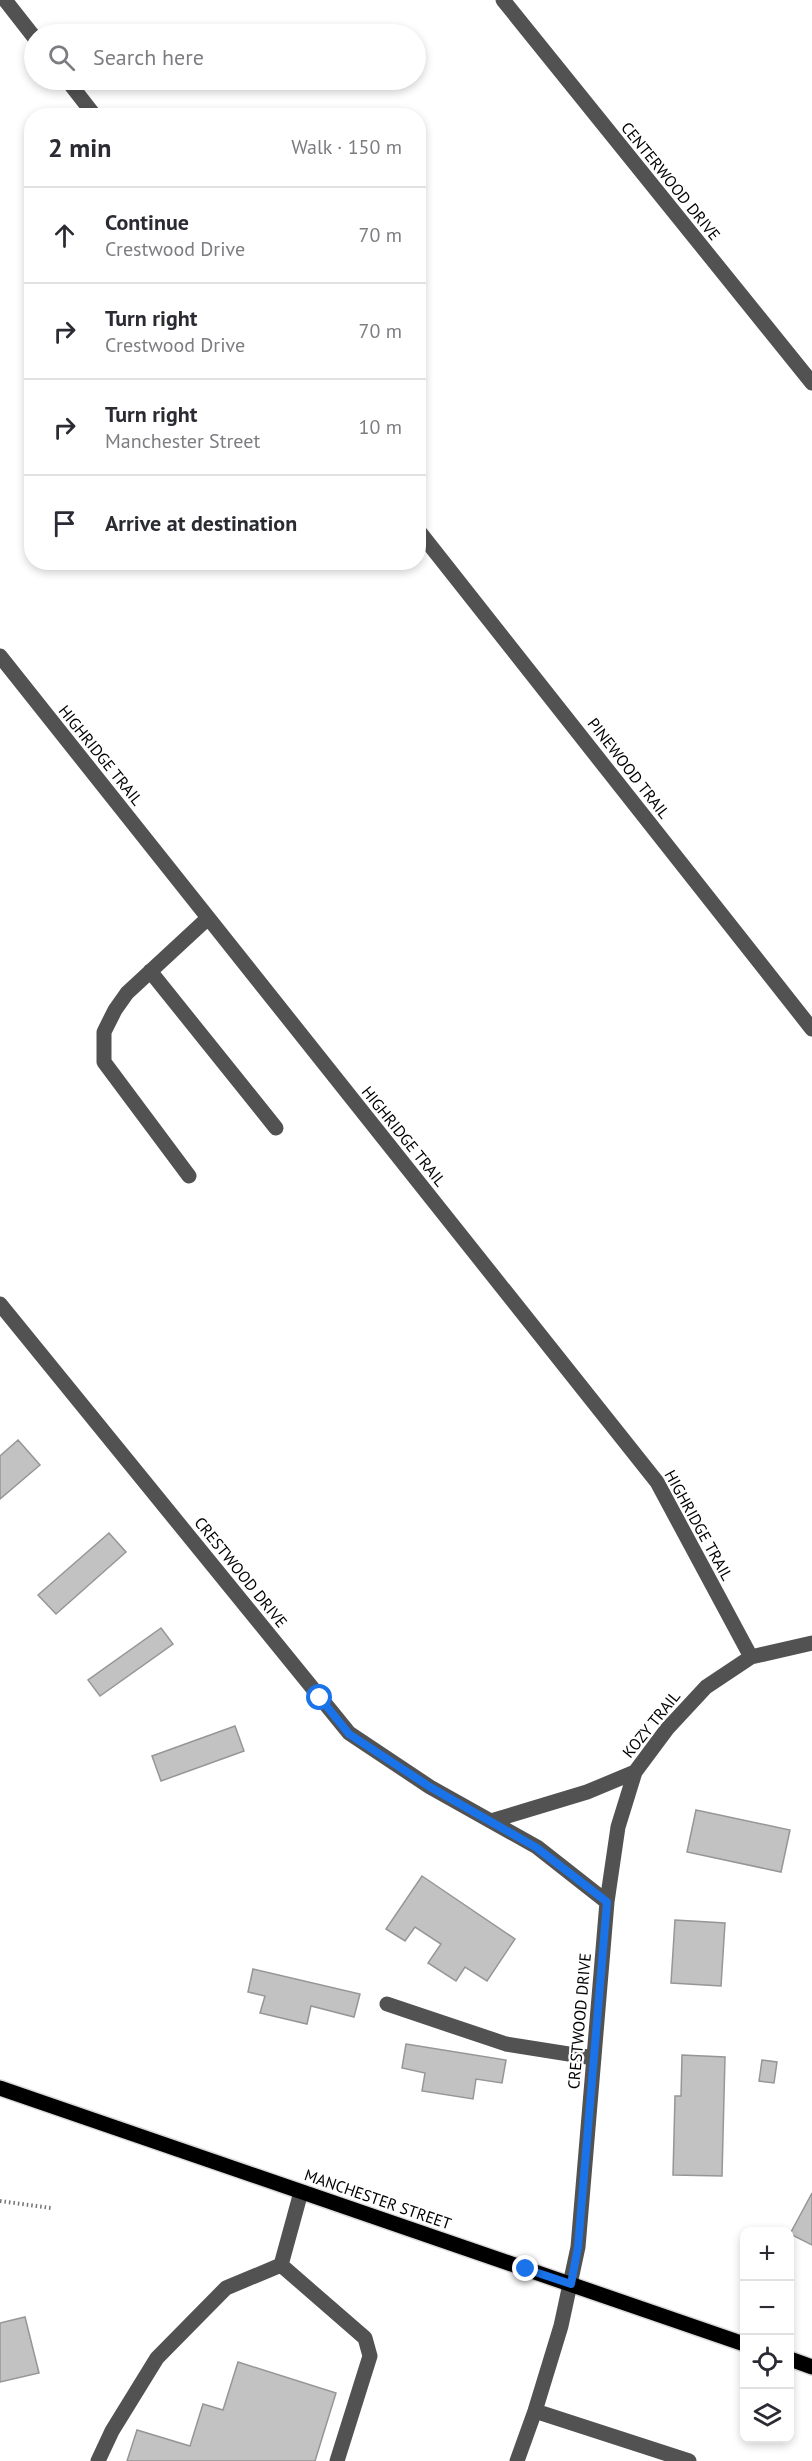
<!DOCTYPE html>
<html lang="en">
<head>
<meta charset="utf-8">
<style>
	body { margin:0; font-family:"PT Sans",sans-serif; background:#f7f7f7; color:#2b2b33 }
	.controls { position:absolute; right:18px; bottom:18px; display:grid; overflow:hidden; border-radius:12px; box-shadow:0 3px 9px #0003 }
	.controls button { width:54px; height:54px; display:grid; place-items:center; padding:0; border:0; border-bottom:2px solid #e1e1e2; background:#fff; color:#2b2b33; font:30px sans-serif }
	.stop { position:absolute; width:18px; height:18px; margin:-14px; border:4px solid #1a73e8; border-radius:50%; background:#fff }
	.stop.end { background:#1a73e8; border-color:#fff; box-shadow:0 2px 6px #0008 }
	.list { margin:0; padding:0; list-style:none }
	h2 { display:flex; justify-content:space-between; align-items:center; height:78px; margin:0; padding:0 24px; font-size:26px }
	h2 small { font-size:20px; font-weight:400; color:#7c7c81 }
	.list li { display:grid; grid-template-columns:39px 1fr auto; gap:18px; align-items:center; box-sizing:border-box; height:96px; padding:0 24px; border-top:2px solid #e1e1e2 }
	.list b { display:block; font-size:22px; white-space:nowrap }
	.list p { margin:0; font-size:20px; white-space:nowrap; color:#7c7c81 }
	.list em { font-size:20px; font-style:normal; color:#7c7c81 }
	.icon { flex:none; width:33px; height:33px; fill:none; stroke:currentColor; stroke-width:2; stroke-linecap:round; stroke-linejoin:round }
	.map { position:relative; flex:none; width:812px; height:2461px; overflow:hidden }
	.search { position:absolute; background:#fff; box-shadow:0 3px 9px #0003; left:24px; top:24px; width:402px; height:66px; display:flex; align-items:center; gap:15px; box-sizing:border-box; padding:0 21px; border-radius:33px; color:#7c7c81; font-size:22px }
	.panel { position:absolute; background:#fff; box-shadow:0 3px 9px #0003; left:24px; top:108px; width:402px; height:462px; border-radius:24px }
	.map>svg:first-child { display:block }
	.building { fill:#c2c2c2; stroke:#969696; stroke-width:1.5 }
	.lines { fill:none; stroke-linecap:round; stroke-linejoin:round }
	.major-casing { stroke:#dbdbdb; stroke-width:18 }
	.path { stroke:#747474; stroke-width:4; stroke-dasharray:1.5 3; stroke-linecap:butt }
	.minor { stroke:#525252; stroke-width:15 }
	.major { stroke:#000; stroke-width:15 }
	.route { stroke:#1a73e8; stroke-width:8 }
	.labels { text-anchor:middle; stroke-width:4.5; stroke-linejoin:round; paint-order:stroke }
	.street-label { font-size:16px; fill:#000; stroke:#fff }
</style>
</head>
<body>
<div class="map">
<svg width="812" height="2461" viewBox="0 0 812 2461">
	<rect width="100%" height="100%" fill="#fff"/>
	<path class="building" d="M 18,1440 L 40,1465 L 0,1499 L 0,1456 Z
		M 109,1533 L 126,1552 L 56,1614 L 38,1595 Z
		M 161,1628 L 173,1644 L 100,1696 L 88,1680 Z
		M 235,1726 L 244,1751 L 161,1781 L 152,1756 Z
		M 696,1810 L 790,1830 L 781,1872 L 687,1852 Z
		M 422,1876 L 515,1939 L 487,1981 L 465,1967 L 456,1981 L 428,1963 L 441,1944 L 415,1927 L 405,1941 L 386,1929 Z
		M 675,1920 L 725,1923 L 721,1986 L 671,1983 Z
		M 253,1969 L 360,1994 L 354,2017 L 311,2006 L 307,2024 L 260,2013 L 265,1996 L 248,1992 Z
		M 406,2044 L 506,2060 L 502,2083 L 476,2079 L 473,2099 L 422,2091 L 425,2073 L 402,2068 Z
		M 682,2055 L 725,2057 L 722,2176 L 673,2175 L 675,2096 L 681,2096 Z
		M 762,2060 L 777,2062 L 774,2083 L 759,2081 Z
		M 812,2193 L 812,2245 L 790,2234 Z
		M 25,2317 L 39,2373 L 0,2382 L 0,2323 Z
		M 238,2362 L 336,2393 L 315,2461 L 127,2461 L 137,2430 L 190,2446 L 203,2404 L 223,2410 Z"/>
	<g class="lines">
		<defs>
			<path id="major" d="M 0,2088 L 744,2344
				M 790,2359 L 812,2367"/>
		</defs>
		<use href="#major" class="major-casing"/>
		<path class="path" d="M 0,2201 L 51,2208"/>
		<path class="minor" d="M 5,0 L 34,37
			M 503,0 L 812,383
			M 67,80 L 95,116
			M 418,530 L 812,1029
			M 0,656 L 657,1482 L 751,1657
			M 150,971 L 276,1128
			M 189,1176 L 104,1062 L 104,1032 L 115,1010 L 127,993 L 208,918
			M 0,1304 L 349,1733 L 430,1787 L 537,1847 L 607,1902
			M 491,1821 L 587,1792 L 635,1772
			M 387,2004 L 506,2044 L 594,2058
			M 281,2265 L 365,2338 L 370,2356 L 337,2461
			M 535,2411 L 689,2461
			M 98,2461 L 112,2431 L 157,2358 L 226,2288 L 281,2265 L 301,2192
			M 517,2461 L 535,2411 L 561,2326 L 578,2247 L 607,1902 L 618,1827 L 635,1772 L 667,1729 L 706,1687 L 751,1657 L 812,1643"/>
		<use href="#major" class="major"/>
	</g>
	<g class="lines">
		<path class="route" d="M 320,1698 L 349,1734 L 430,1787 L 537,1848 L 607,1902 L 578,2247 L 571,2284 L 526,2269"/>
	</g>
	<g class="labels">
		<g class="street-label">
			<text transform="translate(671 181) rotate(51)" y="6">CENTERWOOD DRIVE</text>
			<text transform="translate(101 755) rotate(51)" y="6">HIGHRIDGE TRAIL</text>
			<text transform="translate(629 768) rotate(52)" y="6">PINEWOOD TRAIL</text>
			<text transform="translate(404 1136) rotate(51)" y="6">HIGHRIDGE TRAIL</text>
			<text transform="translate(699 1525) rotate(61)" y="6">HIGHRIDGE TRAIL</text>
			<text transform="translate(241 1572) rotate(51)" y="6">CRESTWOOD DRIVE</text>
			<text transform="translate(651 1724) rotate(-51)" y="6">KOZY TRAIL</text>
			<text transform="translate(579 2021) rotate(-85)" y="6">CRESTWOOD DRIVE</text>
			<text transform="translate(378 2199) rotate(19)" y="6">MANCHESTER STREET</text>
		</g>
	</g>
</svg>
<div class="controls">
<button>+</button>
<button>−</button>
<button><svg class="icon" aria-label="locate" viewBox="0 0 24 24"><circle cx="12" cy="12" r="6"/><path d="M12 2v4M12 18v4M2 12h4M18 12h4"/></svg></button>
<button><svg class="icon" aria-label="layers" viewBox="0 0 24 24"><path d="M12 4l9 5-9 5-9-5zM3 14l9 5 9-5"/></svg></button>
</div>
<div class="stop" style="left:320px;top:1698px"></div>
<div class="stop end" style="left:526px;top:2269px"></div>
<div class="search"><svg class="icon" aria-label="search" viewBox="0 0 24 24"><circle cx="10" cy="10" r="6"/><path d="M15 15l6 6"/></svg>Search here</div>
<section class="panel">
<h2>2 min<small>Walk · 150 m</small></h2>
<ul class="list">
<li><svg class="icon" aria-label="ahead" viewBox="0 0 24 24"><path d="M12 20V5M6 11l6-6 6 6"/></svg><div><b>Continue</b><p>Crestwood Drive</p></div><em>70 m</em></li>
<li><svg class="icon" aria-label="right" viewBox="0 0 24 24"><path d="M7 20v-9h11M14 6l5 5-5 5"/></svg><div><b>Turn right</b><p>Crestwood Drive</p></div><em>70 m</em></li>
<li><svg class="icon" aria-label="right" viewBox="0 0 24 24"><path d="M7 20v-9h11M14 6l5 5-5 5"/></svg><div><b>Turn right</b><p>Manchester Street</p></div><em>10 m</em></li>
<li><svg class="icon" aria-label="arrive" viewBox="0 0 24 24"><path d="M6 21V4h12l-3 4 3 4H6"/></svg><div><b>Arrive at destination</b></div></li>
</ul>
</section>
</div>
</body>
</html>
